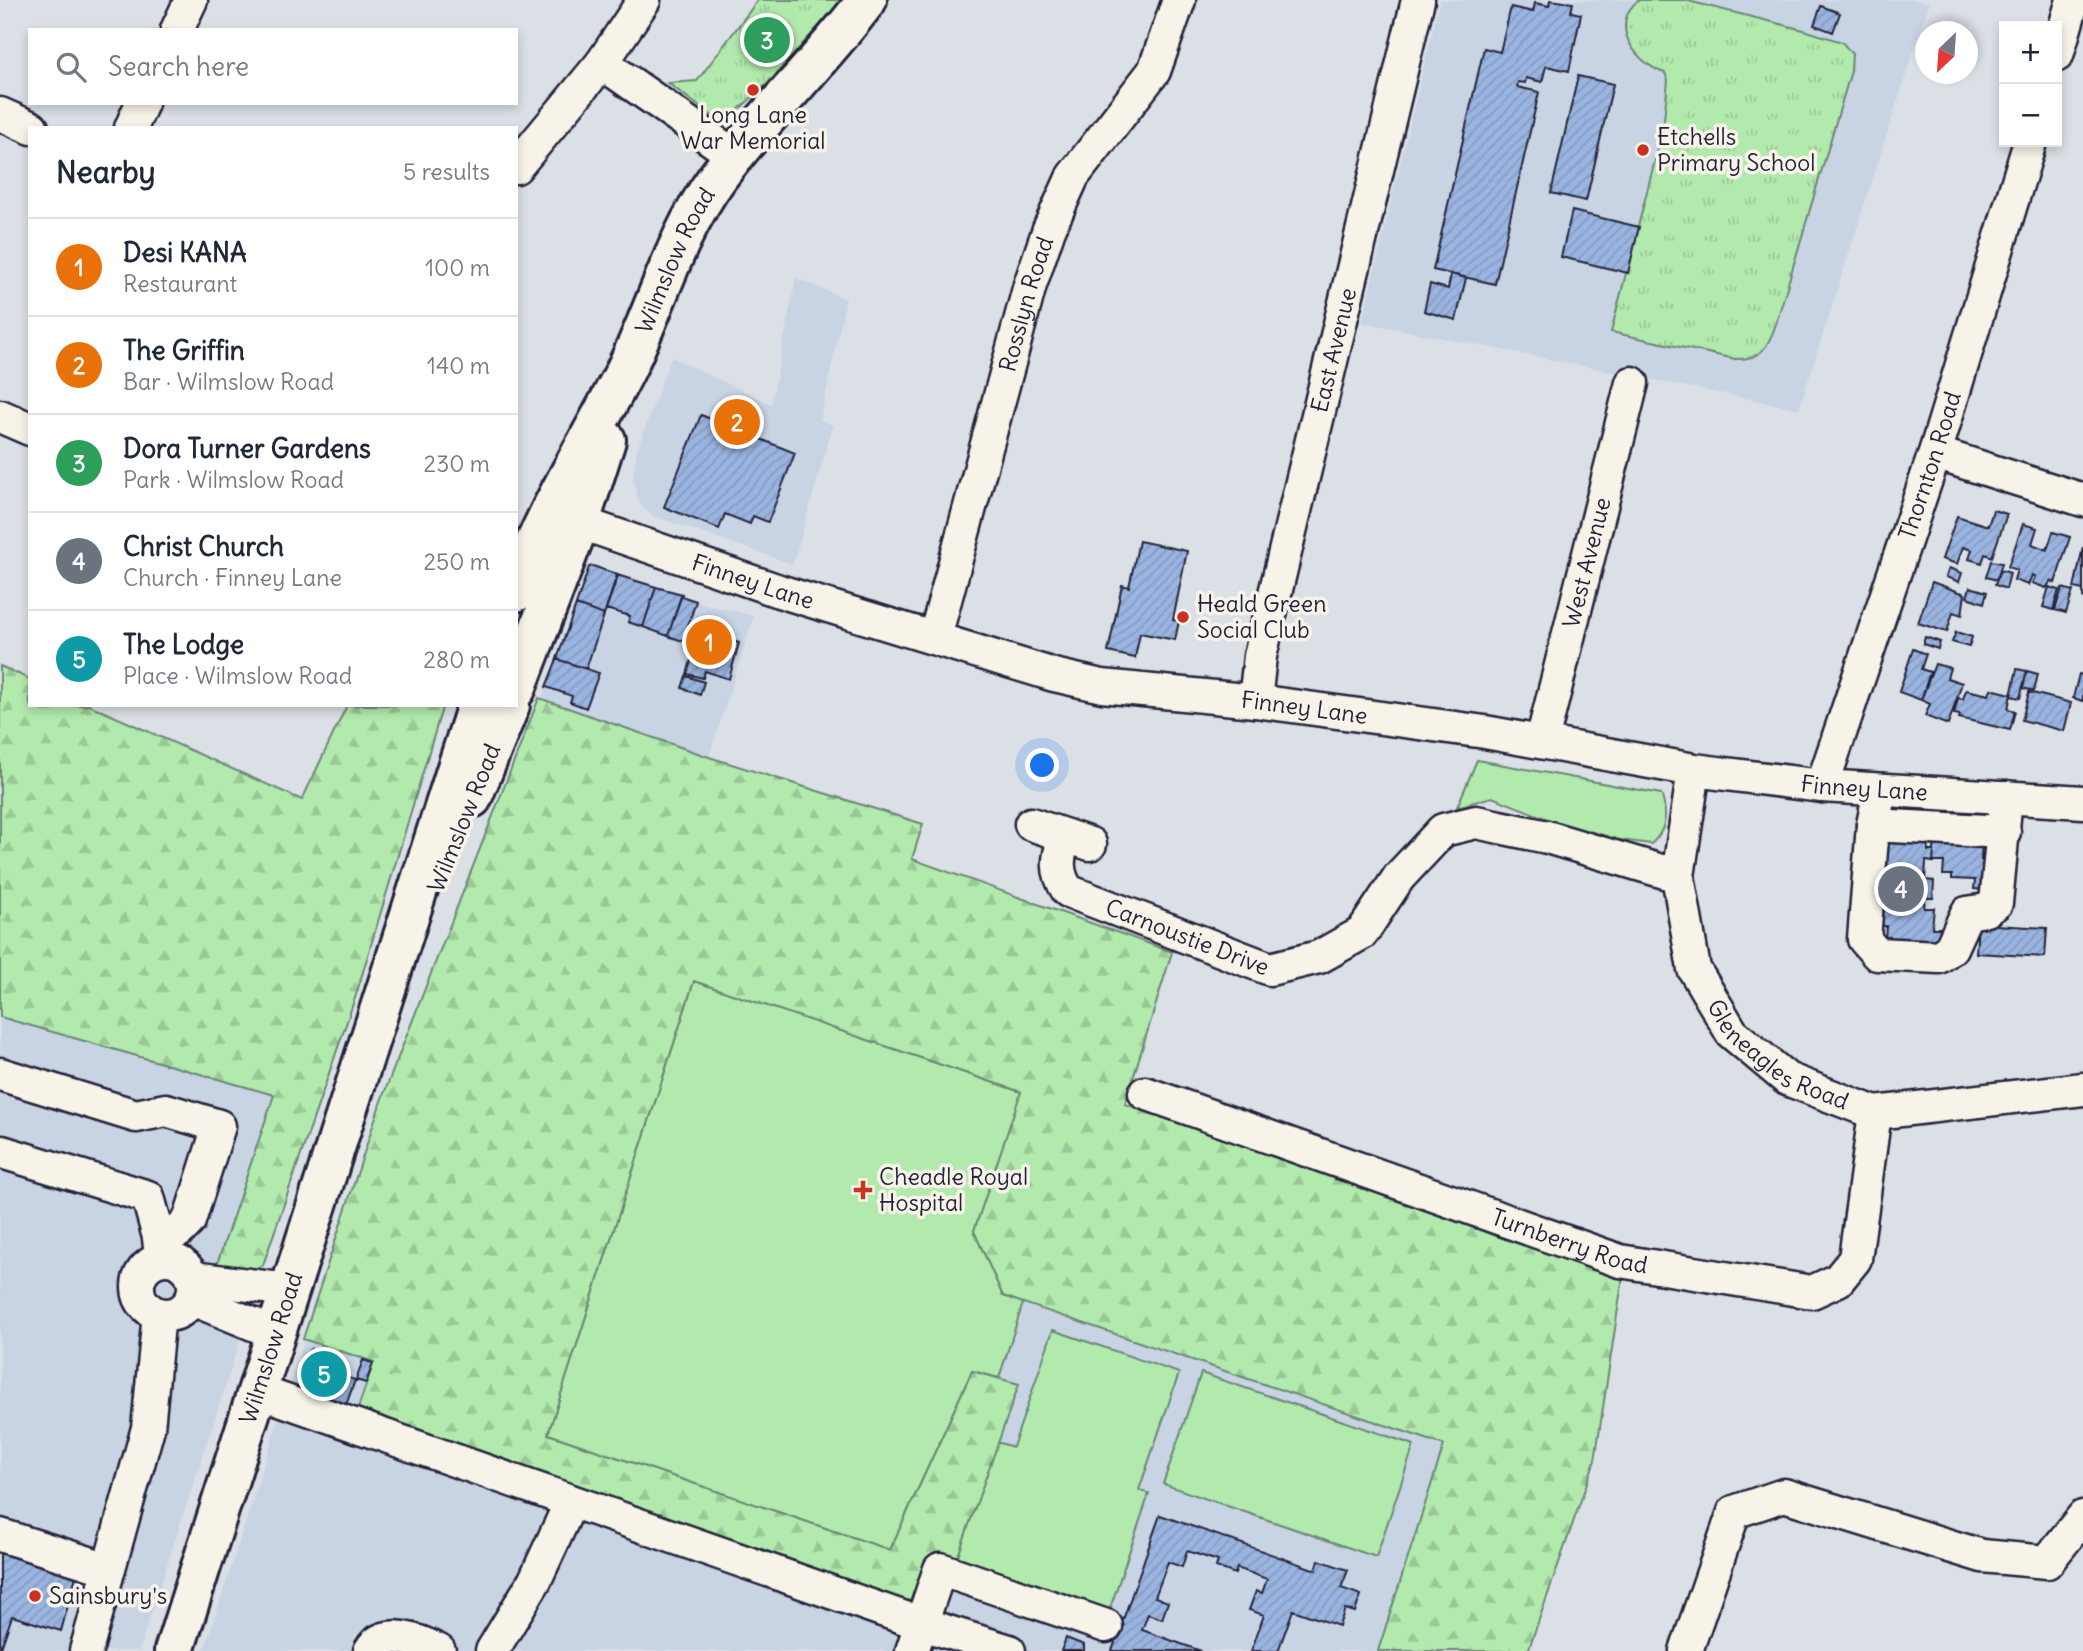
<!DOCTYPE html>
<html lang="en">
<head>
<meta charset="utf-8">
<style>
	body { margin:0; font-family:Delius,sans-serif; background:#f2f2f3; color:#1f2937 }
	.controls { position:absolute; right:21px; top:21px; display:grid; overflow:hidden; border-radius:0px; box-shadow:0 4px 10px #0003 }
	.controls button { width:63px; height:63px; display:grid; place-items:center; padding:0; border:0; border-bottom:2px solid #e0e1e3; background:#fff; color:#1f2937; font:35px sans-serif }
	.compass { position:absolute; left:1915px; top:21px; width:63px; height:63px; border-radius:50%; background:#fff; box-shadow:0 4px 10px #0003; rotate:205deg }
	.you { position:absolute; left:1043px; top:766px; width:24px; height:24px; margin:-18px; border:5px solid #fff; border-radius:50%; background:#1a73e8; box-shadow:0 0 0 10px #1a73e833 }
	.badge { display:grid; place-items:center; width:46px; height:46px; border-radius:50%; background:#c8321e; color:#fff; font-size:23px; font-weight:700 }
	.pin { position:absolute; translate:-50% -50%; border:4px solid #fff; box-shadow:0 2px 7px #0006 }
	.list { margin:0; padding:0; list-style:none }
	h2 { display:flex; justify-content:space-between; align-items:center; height:91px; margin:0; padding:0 28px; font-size:30px }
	h2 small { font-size:23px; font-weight:400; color:#747a83 }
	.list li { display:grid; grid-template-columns:46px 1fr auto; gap:21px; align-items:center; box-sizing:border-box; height:98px; padding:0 28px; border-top:2px solid #e0e1e3 }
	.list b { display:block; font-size:26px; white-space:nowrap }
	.list p { margin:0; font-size:23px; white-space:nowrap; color:#747a83 }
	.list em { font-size:23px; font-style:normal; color:#747a83 }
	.icon { flex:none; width:38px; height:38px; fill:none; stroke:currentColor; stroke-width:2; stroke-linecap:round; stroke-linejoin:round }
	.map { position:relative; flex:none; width:2083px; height:1651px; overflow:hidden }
	.search { position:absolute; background:#fff; box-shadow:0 4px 10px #0003; left:28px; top:28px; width:490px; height:77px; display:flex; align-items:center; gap:18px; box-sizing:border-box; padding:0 24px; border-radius:0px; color:#747a83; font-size:26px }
	.panel { position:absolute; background:#fff; box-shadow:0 4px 10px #0003; left:28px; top:126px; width:490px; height:581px; border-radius:0px }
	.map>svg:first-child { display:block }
	.built { fill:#c8d3e4 }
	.green { fill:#b2eaad; stroke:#6a8674; stroke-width:2 }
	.forest { fill:url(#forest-firs); stroke:#6a8674; stroke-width:2 }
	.park { fill:url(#park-tufts); stroke:#6a8674; stroke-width:2 }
	.building { fill:url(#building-hatch); stroke:#22223b; stroke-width:2 }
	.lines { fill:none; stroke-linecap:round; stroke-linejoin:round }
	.minor-casing { stroke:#22223b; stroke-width:37 }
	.major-casing { stroke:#22223b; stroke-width:44 }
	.minor { stroke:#f7f3e8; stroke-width:32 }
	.major { stroke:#f7f3e8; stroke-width:38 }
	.poi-dot { fill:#c8321e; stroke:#f7f3e8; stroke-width:2.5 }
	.labels { text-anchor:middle; stroke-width:7; stroke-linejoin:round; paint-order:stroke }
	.poi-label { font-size:23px; fill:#22223b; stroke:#f7f3e8; text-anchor:start }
	.street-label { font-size:23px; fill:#22223b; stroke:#f7f3e8 }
</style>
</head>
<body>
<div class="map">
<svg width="2083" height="1651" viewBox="0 0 2083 1651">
	<defs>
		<pattern id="forest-firs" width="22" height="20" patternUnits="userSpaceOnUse" patternTransform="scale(1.75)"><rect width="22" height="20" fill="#b2eaad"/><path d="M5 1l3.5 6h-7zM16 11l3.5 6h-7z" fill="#99c896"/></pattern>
		<pattern id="park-tufts" width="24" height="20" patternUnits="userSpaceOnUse" patternTransform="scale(1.75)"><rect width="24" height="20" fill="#b2eaad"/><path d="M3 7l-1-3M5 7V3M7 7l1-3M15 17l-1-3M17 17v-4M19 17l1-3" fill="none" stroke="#99c896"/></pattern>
		<pattern id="building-hatch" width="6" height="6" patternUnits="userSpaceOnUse" patternTransform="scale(1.75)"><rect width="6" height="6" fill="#9ab4e0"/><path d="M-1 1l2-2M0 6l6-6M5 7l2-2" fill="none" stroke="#849ac1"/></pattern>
	</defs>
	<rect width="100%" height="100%" fill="#dbe0e6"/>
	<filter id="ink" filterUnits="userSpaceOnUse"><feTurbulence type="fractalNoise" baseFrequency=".0143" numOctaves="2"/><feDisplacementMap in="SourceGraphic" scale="14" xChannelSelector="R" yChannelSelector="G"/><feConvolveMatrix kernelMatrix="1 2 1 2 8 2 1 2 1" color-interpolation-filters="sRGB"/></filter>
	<g filter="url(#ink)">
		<path class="built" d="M 1440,0 L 1915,0 L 1929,3 L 1799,409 L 1362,322 Z
			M 796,278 L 846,299 L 820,420 L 833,425 L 793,564 L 653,516 L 639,504 L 633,477 L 637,450 L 671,357 L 771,404 Z
			M 593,566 L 708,605 L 754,616 L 709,757 L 923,824 L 912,859 L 1172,952 L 1124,1104 L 1623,1276 L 1595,1460 L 1528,1651 L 204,1651 L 381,1101 L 539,698 L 542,698 L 589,567 Z
			M 0,1017 L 316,1107 L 139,1651 L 0,1651 Z"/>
		<path class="green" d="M 1477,760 L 1661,794 C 1668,813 1667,830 1651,844 L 1591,836 L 1492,797 L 1457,807 Z
			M 694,981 L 1022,1092 L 974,1231 L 1003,1296 L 1023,1303 L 999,1378 L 972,1371 L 890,1550 L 548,1434 Z
			M 1053,1330 L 1179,1373 L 1139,1490 L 1149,1494 L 1106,1620 L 954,1567 L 997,1442 L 1013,1447 Z
			M 1201,1373 L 1414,1445 L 1376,1557 L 1163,1484 Z"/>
		<path class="forest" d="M 0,666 L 30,679 L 30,705 L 89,705 L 302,800 L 347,705 L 443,705 L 356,995 L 263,1265 L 253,1270 L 217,1264 L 274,1095 L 0,1017 Z
			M 539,698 L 709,757 L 923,824 L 912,859 L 1172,952 L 1125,1104 L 1623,1276 L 1595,1460 L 1528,1651 L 1378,1651 L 1444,1445 L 1003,1296 L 974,1231 L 1021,1092 L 694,981 L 548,1434 L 890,1550 L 972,1371 L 1019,1384 L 954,1567 L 921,1608 L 784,1557 L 357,1411 L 374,1362 L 303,1339 L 381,1101 Z"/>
		<path class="park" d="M 758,0 L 842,0 L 769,82 L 726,121 L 719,121 L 668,83 L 697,81 Z
			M 1639,0 L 1684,0 L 1804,30 L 1842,42 L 1852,54 L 1851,71 L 1776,324 C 1768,347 1761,360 1735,359 L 1611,332 L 1663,129 L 1668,80 L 1665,73 C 1636,64 1607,24 1639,0 Z"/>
		<path class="building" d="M 1550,0 L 1573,3 L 1571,12 L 1581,14 L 1569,71 L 1546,66 L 1542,82 L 1526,78 L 1525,83 L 1518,82 L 1517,87 L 1539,92 L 1495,284 L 1433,270 L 1484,48 L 1500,52 L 1511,7 L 1533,12 L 1535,3 L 1549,6 Z
			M 1821,6 L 1840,13 L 1833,32 L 1814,25 Z
			M 1578,76 L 1613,84 L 1586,201 L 1551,193 Z
			M 1572,211 L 1639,227 L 1628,273 L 1561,257 Z
			M 1451,274 L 1466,278 L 1456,320 L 1424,311 L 1430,284 L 1448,289 Z
			M 701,415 L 795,453 L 768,522 L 753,516 L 750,524 L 725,514 L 719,529 L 664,507 Z
			M 1993,510 L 2007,514 L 1992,557 L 1985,554 L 1982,563 L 1969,559 L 1972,550 L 1963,547 L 1957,564 L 1942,559 L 1957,516 L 1988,526 Z
			M 2023,524 L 2037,528 L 2032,544 L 2047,550 L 2053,532 L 2070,537 L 2055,583 L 2051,581 L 2046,588 L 2032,583 L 2035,576 L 2032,575 L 2028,585 L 2014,580 L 2017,570 L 2008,567 Z
			M 1139,541 L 1187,551 L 1173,620 L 1179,621 L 1175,640 L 1140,633 L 1135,658 L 1108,652 L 1122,585 L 1129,587 Z
			M 2083,547 L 2083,599 L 2083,590 L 2074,588 Z
			M 1991,561 L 2002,563 L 1997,580 L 1986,577 Z
			M 593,566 L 618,575 L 604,615 L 576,605 L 589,567 Z
			M 1949,568 L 1962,573 L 1959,582 L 1946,577 Z
			M 2000,570 L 2010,573 L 2006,589 L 1995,585 Z
			M 617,575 L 656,587 L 643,627 L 628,622 L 630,616 L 606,609 Z
			M 1932,582 L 1965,594 L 1962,615 L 1953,612 L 1947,632 L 1918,623 Z
			M 656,587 L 682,594 L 668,636 L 643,627 Z
			M 1970,587 L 1987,592 L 1984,603 L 1967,597 Z
			M 2049,587 L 2059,590 L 2053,610 L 2043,607 Z
			M 2062,588 L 2073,591 L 2066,613 L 2055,610 Z
			M 681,596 L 696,601 L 683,641 L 668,636 Z
			M 576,605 L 604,615 L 586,669 L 557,659 Z
			M 700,631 L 739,643 L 729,679 L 705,671 L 703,678 L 687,674 Z
			M 1956,632 L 1972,637 L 1969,647 L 1952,642 Z
			M 1925,637 L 1940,642 L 1938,649 L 1923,644 Z
			M 1913,649 L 1926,654 L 1921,669 L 1930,672 L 1921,700 L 1899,692 Z
			M 557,659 L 599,673 L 586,708 L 570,702 L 572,696 L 546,687 Z
			M 1935,664 L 1950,668 L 1947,678 L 1962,683 L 1948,725 L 1925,716 L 1930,704 L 1921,700 Z
			M 2017,669 L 2027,671 L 2020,698 L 2011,696 Z
			M 2027,671 L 2038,674 L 2034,691 L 2023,688 Z
			M 2079,674 L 2083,675 L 2083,701 L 2073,698 Z
			M 686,676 L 704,682 L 700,695 L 682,688 Z
			M 1991,689 L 2011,694 L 2008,709 L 2015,711 L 2010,730 L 1959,718 L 1960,715 L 1954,714 L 1958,698 L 1963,699 L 1966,690 L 1989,695 Z
			M 2029,692 L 2071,703 L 2064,731 L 2022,720 Z
			M 1883,835 L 1920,838 L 1920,844 L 1928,845 L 1928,851 L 1934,851 L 1933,862 L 1926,861 L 1925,880 L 1934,881 L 1933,898 L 1925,898 L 1924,908 L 1934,908 L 1932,928 L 1945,928 L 1944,943 L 1885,939 L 1886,926 L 1878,925 Z
			M 1935,839 L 1982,842 L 1981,860 L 1990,860 L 1988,890 L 1974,889 L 1975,880 L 1952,879 L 1952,875 L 1943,875 L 1944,862 L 1933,862 Z
			M 1978,924 L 2047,928 L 2045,957 L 1976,953 Z
			M 311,1349 L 322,1362 L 320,1368 L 355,1380 L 346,1405 L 304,1390 L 312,1368 L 302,1357 Z
			M 363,1360 L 373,1363 L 366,1383 L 356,1380 Z
			M 1160,1515 L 1316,1570 L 1319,1560 L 1348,1570 L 1341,1588 L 1361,1595 L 1355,1612 L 1345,1609 L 1339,1626 L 1293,1610 L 1278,1651 L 1251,1651 L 1264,1615 L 1249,1610 L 1256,1591 L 1262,1593 L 1267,1579 L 1237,1568 L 1235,1574 L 1216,1567 L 1218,1561 L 1187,1551 L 1182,1567 L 1168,1562 L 1155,1597 L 1168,1602 L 1162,1619 L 1148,1614 L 1142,1630 L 1201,1651 L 1112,1651 Z
			M 0,1553 L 76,1576 L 61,1631 L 12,1616 L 0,1651 Z
			M 1066,1638 L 1084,1645 L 1084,1651 L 1061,1651 Z"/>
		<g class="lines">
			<defs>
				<g id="minor">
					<path d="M 644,0 L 602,63 L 735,156"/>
					<path d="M 177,30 L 191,0"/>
					<path d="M 2057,55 L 2073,0"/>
					<path d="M 0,114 L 32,128"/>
					<path d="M 131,128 L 142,103"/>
					<path d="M 516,167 L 602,63"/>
					<path d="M 0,416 L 30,429"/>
					<path d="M 1935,453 L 2083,500"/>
					<path id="s1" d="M 558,515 L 779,591 L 1054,675 L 1102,686 L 1255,701 L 1485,732 L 1694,770 L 1822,786 L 2083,802"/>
					<path id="s2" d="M 935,637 L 1030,285 L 1049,229 L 1073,176 L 1154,71 L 1179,0"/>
					<path id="s3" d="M 1255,701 L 1260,656 L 1418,0"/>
					<path id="s4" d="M 1542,741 L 1632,383"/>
					<path id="s5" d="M 1694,770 L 1678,876 L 1694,969 L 1732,1033 L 1787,1079 L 1875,1113 L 2083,1089"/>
					<path id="s6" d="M 1822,786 L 1935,453 L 2030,142"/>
					<path d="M 1880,790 L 1873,825 L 1864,939 L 1877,954 L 1939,957 L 1951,948 L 1967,913 L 1986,910 L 1996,903 L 2006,797"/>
					<path d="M 1031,824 L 1090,844"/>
					<path d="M 1873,825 L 2004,832"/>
					<path id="s7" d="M 1066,836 C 1057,857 1055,871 1068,891 L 1270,969 L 1319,957 L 1362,933 L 1399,877 L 1443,830 L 1476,822 L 1547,837 L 1678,876"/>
					<path d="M 0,1074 L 136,1116 L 166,1110 L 219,1126 L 189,1221 L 179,1231 L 159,1237"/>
					<path id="s8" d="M 1145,1093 L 1620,1261 L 1812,1292 L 1838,1280 L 1855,1259 L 1875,1113"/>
					<path d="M 2,1152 L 148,1197 L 159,1237 L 161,1259"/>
					<circle cx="166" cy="1287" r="28"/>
					<path d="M 193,1278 L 289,1290"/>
					<path d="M 192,1299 L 275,1333"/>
					<path d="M 257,1391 L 922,1624 L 1009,1651"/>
					<path d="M 0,1535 L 108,1569"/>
					<path d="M 86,1651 L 148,1428 L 159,1314"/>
					<path d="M 370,1651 C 383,1626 420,1641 439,1651"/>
					<path d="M 492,1651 L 535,1580 L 571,1502"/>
					<path d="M 912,1651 L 940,1569 L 1106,1626"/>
					<path d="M 1686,1651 L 1734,1512 L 1784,1495 L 1982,1556 L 2047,1562 L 2083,1517"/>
				</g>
				<g id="major">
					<path id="s9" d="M 516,592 C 543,512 589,443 626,369 C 657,305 675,236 717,178 C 763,116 821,62 867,0"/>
					<path d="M 516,689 L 580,522 L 606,440"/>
					<path d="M 472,798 L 510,705"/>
					<path id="s10" d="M 174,1651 L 477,705"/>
				</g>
			</defs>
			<use href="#minor" class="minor-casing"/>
			<use href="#major" class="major-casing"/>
			<use href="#minor" class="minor"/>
			<use href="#major" class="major"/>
		</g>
	</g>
	<g class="poi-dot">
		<circle cx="753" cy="90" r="7"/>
		<circle cx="1643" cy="150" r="7"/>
		<circle cx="1183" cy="617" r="7"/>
		<path d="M859.5 1179.5h7v7h7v7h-7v7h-7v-7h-7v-7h7z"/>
		<circle cx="35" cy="1596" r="7"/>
	</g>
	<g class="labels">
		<g class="poi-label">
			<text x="753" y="123" text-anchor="middle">Long Lane<tspan x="753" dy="26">War Memorial</tspan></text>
			<text x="1657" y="145">Etchells<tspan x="1657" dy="26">Primary School</tspan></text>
			<text x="1197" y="612">Heald Green<tspan x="1197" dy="26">Social Club</tspan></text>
			<text x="879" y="1185">Cheadle Royal<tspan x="879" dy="26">Hospital</tspan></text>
			<text x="49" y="1604">Sainsbury's</text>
		</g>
		<g class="street-label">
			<text dy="8" stroke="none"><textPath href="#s9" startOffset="368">Wilmslow Road</textPath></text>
			<text dy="8" stroke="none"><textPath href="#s2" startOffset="345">Rosslyn Road</textPath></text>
			<text dy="8" stroke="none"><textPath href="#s3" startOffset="360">East Avenue</textPath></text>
			<text dy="8" stroke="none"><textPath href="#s6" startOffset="338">Thornton Road</textPath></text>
			<text dy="8" stroke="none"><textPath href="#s4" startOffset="184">West Avenue</textPath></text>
			<text dy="8" stroke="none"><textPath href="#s1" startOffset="206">Finney Lane</textPath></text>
			<text dy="8" stroke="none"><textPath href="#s1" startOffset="774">Finney Lane</textPath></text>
			<text dy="8" stroke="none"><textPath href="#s1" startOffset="1340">Finney Lane</textPath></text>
			<text transform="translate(464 818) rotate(-68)" y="8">Wilmslow Road</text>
			<text dy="8" stroke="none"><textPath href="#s7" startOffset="186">Carnoustie Drive</textPath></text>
			<text dy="8" stroke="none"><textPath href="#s5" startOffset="326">Gleneagles Road</textPath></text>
			<text dy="8" stroke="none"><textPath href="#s8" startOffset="450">Turnberry Road</textPath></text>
			<text dy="8" stroke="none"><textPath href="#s10" startOffset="318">Wilmslow Road</textPath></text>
		</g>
	</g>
</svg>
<div class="controls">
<button>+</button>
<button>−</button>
</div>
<svg class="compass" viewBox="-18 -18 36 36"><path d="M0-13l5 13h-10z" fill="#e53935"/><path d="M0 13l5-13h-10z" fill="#747a83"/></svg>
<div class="you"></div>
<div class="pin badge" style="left:709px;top:642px;background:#e8710a">1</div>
<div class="pin badge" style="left:737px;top:422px;background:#e8710a">2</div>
<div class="pin badge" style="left:767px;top:40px;background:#2e9e5b">3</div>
<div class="pin badge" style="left:1901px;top:889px;background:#6b7280">4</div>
<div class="pin badge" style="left:324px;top:1374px;background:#0f9aa8">5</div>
<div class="search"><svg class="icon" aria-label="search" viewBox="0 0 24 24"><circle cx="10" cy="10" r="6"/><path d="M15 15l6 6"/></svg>Search here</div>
<section class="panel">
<h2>Nearby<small>5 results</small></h2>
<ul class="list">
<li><span class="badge" style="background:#e8710a">1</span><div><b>Desi KANA</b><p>Restaurant</p></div><em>100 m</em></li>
<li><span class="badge" style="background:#e8710a">2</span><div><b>The Griffin</b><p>Bar · Wilmslow Road</p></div><em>140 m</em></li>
<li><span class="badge" style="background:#2e9e5b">3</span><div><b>Dora Turner Gardens</b><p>Park · Wilmslow Road</p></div><em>230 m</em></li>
<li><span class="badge" style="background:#6b7280">4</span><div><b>Christ Church</b><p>Church · Finney Lane</p></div><em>250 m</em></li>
<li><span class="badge" style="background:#0f9aa8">5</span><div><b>The Lodge</b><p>Place · Wilmslow Road</p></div><em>280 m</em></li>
</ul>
</section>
</div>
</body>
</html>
